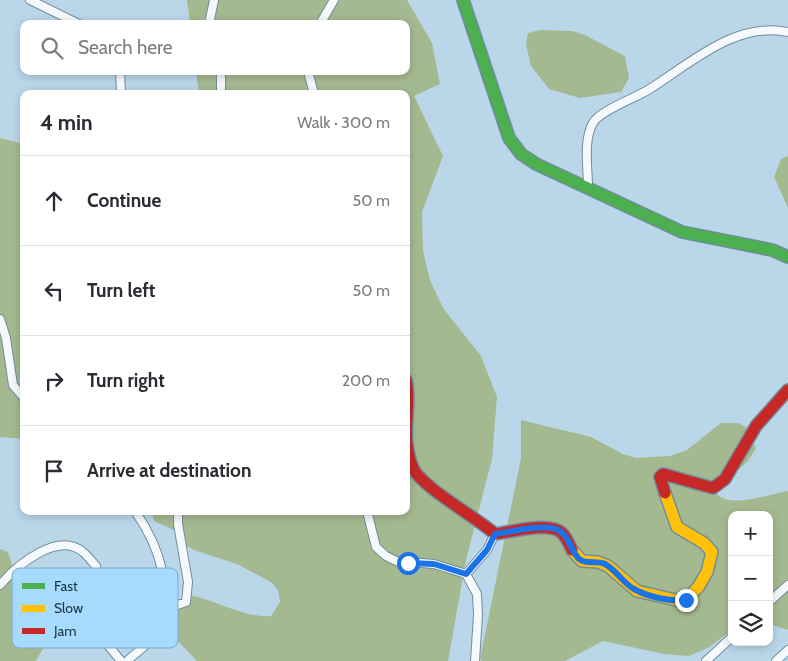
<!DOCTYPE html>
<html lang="en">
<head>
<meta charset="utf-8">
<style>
	body { margin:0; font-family:Cabin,sans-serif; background:#f7f7f7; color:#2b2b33 }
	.controls { position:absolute; right:15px; bottom:15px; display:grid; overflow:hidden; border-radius:10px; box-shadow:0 2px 8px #0003 }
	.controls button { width:45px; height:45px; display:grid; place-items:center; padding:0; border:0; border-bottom:1px solid #e1e1e2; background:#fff; color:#2b2b33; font:25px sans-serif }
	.stop { position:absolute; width:15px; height:15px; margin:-11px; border:4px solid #1a73e8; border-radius:50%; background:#fff }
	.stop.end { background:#1a73e8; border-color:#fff; box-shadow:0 1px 5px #0008 }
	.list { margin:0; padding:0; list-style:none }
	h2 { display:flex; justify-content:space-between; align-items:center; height:65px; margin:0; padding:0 20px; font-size:21px }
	h2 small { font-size:16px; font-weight:400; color:#7c7c81 }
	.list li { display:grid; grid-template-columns:32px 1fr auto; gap:15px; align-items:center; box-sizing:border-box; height:90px; padding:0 20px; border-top:1px solid #e1e1e2 }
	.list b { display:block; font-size:19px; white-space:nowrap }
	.list em { font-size:16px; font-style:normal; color:#7c7c81 }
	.icon { flex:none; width:28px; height:28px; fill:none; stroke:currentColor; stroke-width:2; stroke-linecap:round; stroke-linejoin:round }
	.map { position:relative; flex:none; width:788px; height:661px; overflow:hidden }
	.search { position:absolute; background:#fff; box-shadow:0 2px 8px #0003; left:20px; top:20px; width:390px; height:55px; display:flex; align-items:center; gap:12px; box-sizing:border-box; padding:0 18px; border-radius:10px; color:#7c7c81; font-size:19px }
	.panel { position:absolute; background:#fff; box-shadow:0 2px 8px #0003; left:20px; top:90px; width:390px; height:425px; border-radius:10px }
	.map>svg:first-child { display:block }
	.forest { fill:#a5b990 }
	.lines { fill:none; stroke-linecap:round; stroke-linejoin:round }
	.street-casing { stroke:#718d9c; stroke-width:10 }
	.fast-casing { stroke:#718d9c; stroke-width:14 }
	.slow-casing { stroke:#718d9c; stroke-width:14 }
	.jam-casing { stroke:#718d9c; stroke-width:14 }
	.street { stroke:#f5f9fc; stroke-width:8 }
	.fast { stroke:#4caf50; stroke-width:11 }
	.slow { stroke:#ffc107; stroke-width:11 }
	.jam { stroke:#c62828; stroke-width:11 }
	.route { stroke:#1a73e8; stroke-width:6 }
	.key { fill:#a6dbfe; stroke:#7caac7; stroke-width:1 }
	.key-label { font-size:14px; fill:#1b3748 }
</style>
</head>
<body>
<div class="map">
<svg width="788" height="661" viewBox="0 0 788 661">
	<rect width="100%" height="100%" fill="#bad7ea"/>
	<path class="forest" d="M 187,0 L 407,0 L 432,43 L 440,84 L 414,96 L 443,156 L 422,212 L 423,251 L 430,280 L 443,308 L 481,356 L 497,397 L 492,459 L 466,560 L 448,661 L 197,661 L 174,637 L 171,629 L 178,603 L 189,595 C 217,600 243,618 271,616 L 280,602 L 278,590 L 271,582 L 237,564 L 194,550 L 179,542 L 174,530 L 154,521 L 151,511 L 406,511 L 406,94 L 199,94 L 196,71 L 406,71 L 406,24 L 190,24 Z
		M 540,30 L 572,31 L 585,35 L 625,56 L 629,78 L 621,92 L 580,98 L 549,89 L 531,66 L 526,45 L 528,33 Z
		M 0,138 L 24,144 L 24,439 L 0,437 Z
		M 788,156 L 788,208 L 774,177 L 781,159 Z
		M 521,420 L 591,437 L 623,454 L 636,458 L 670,456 L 687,450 L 721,423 L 738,423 L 746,427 L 756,448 L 748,461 L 720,486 L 717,494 C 730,509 769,494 788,491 L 788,630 L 769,624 L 769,515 L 732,515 L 732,630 L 708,648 L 689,656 L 664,654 L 603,641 L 565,661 L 482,661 L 480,659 L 521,458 Z
		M 0,549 L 8,552 C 14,566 13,581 20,595 L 55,606 L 67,617 C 58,633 44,644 36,661 L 0,661 Z"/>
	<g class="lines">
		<defs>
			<path id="street" d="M 30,0 L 79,24
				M 209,24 L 214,0
				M 320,24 L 334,0
				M 120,71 L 121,94
				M 308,71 L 314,94
				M 221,94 L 221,71
				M 588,187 C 588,168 583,140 593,123 C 599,111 635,98 648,90 C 690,64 735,21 788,32
				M 0,319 L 6,338 L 13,385 L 24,398
				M 367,511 L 376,547 L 386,556 L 396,561 L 434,564 L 466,574 L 477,594 L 478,615 L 475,661
				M 466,574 L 487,550 L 495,534
				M 0,585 C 17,565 58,531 83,552 C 88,556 92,562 96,566 L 95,622 L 103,639 L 121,661
				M 769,602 L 788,585
				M 163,610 L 186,602 L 188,582 L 178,524 L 178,511
				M 127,661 C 135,653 150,644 155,634 C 176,594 160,547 135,511
				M 706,661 L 732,637
				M 776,661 L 788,650"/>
			<path id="fast" d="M 463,0 L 509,138 L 521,154 L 536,164 L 682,232 L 772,250 L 788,257"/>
			<path id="slow" d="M 572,550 L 582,561 L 598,562 L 608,566 L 637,591 L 680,601 L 689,597 L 699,586 L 707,572 L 712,552 L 704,543 L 677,527 L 665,493"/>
			<path id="jam" d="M 406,380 C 411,402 404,423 407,445 C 408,452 411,464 414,470 C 424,488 477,518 495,534 C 512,532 549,521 562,533 C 567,538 569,544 572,550
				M 665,493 L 660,477 L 663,474 L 713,488 L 725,479 L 756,426 L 788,390"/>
		</defs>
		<use href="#street" class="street-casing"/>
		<use href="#fast" class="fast-casing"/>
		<use href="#slow" class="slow-casing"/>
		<use href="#jam" class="jam-casing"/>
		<use href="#street" class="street"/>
		<use href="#fast" class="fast"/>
		<use href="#slow" class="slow"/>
		<use href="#jam" class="jam"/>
	</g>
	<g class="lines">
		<path class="route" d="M 408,563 L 434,564 L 466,574 L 487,550 L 495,534 C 511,532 542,524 556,529 C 569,534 570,550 579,559 C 586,565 597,560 605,564 C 616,570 623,583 634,589 C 648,597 671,602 686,600"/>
	</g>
	<rect x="12" y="568" width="166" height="80" rx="8" class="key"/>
	<rect x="22" y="583" width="23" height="6" fill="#4caf50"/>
	<rect x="22" y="605" width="23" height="7" fill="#ffc107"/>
	<rect x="22" y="628" width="23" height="6" fill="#c62828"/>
	<g class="key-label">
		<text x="54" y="591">Fast</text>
		<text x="54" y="613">Slow</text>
		<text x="54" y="636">Jam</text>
	</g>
</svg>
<div class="controls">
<button>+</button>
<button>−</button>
<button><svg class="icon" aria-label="layers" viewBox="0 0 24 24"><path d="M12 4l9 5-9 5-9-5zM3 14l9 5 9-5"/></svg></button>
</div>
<div class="stop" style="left:408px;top:563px"></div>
<div class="stop end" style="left:686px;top:600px"></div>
<div class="search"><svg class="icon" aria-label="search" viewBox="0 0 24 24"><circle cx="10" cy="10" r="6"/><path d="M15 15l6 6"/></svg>Search here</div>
<section class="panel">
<h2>4 min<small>Walk · 300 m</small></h2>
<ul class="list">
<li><svg class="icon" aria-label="ahead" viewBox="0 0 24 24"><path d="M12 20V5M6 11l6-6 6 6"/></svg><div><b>Continue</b></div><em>50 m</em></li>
<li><svg class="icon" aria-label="left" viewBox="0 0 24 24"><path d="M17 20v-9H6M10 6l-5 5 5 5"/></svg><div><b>Turn left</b></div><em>50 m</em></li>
<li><svg class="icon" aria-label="right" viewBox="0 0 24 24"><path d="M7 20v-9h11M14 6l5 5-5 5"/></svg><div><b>Turn right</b></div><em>200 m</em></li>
<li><svg class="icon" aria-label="arrive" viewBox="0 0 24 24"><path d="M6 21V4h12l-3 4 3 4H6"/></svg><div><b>Arrive at destination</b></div></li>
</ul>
</section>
</div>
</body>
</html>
